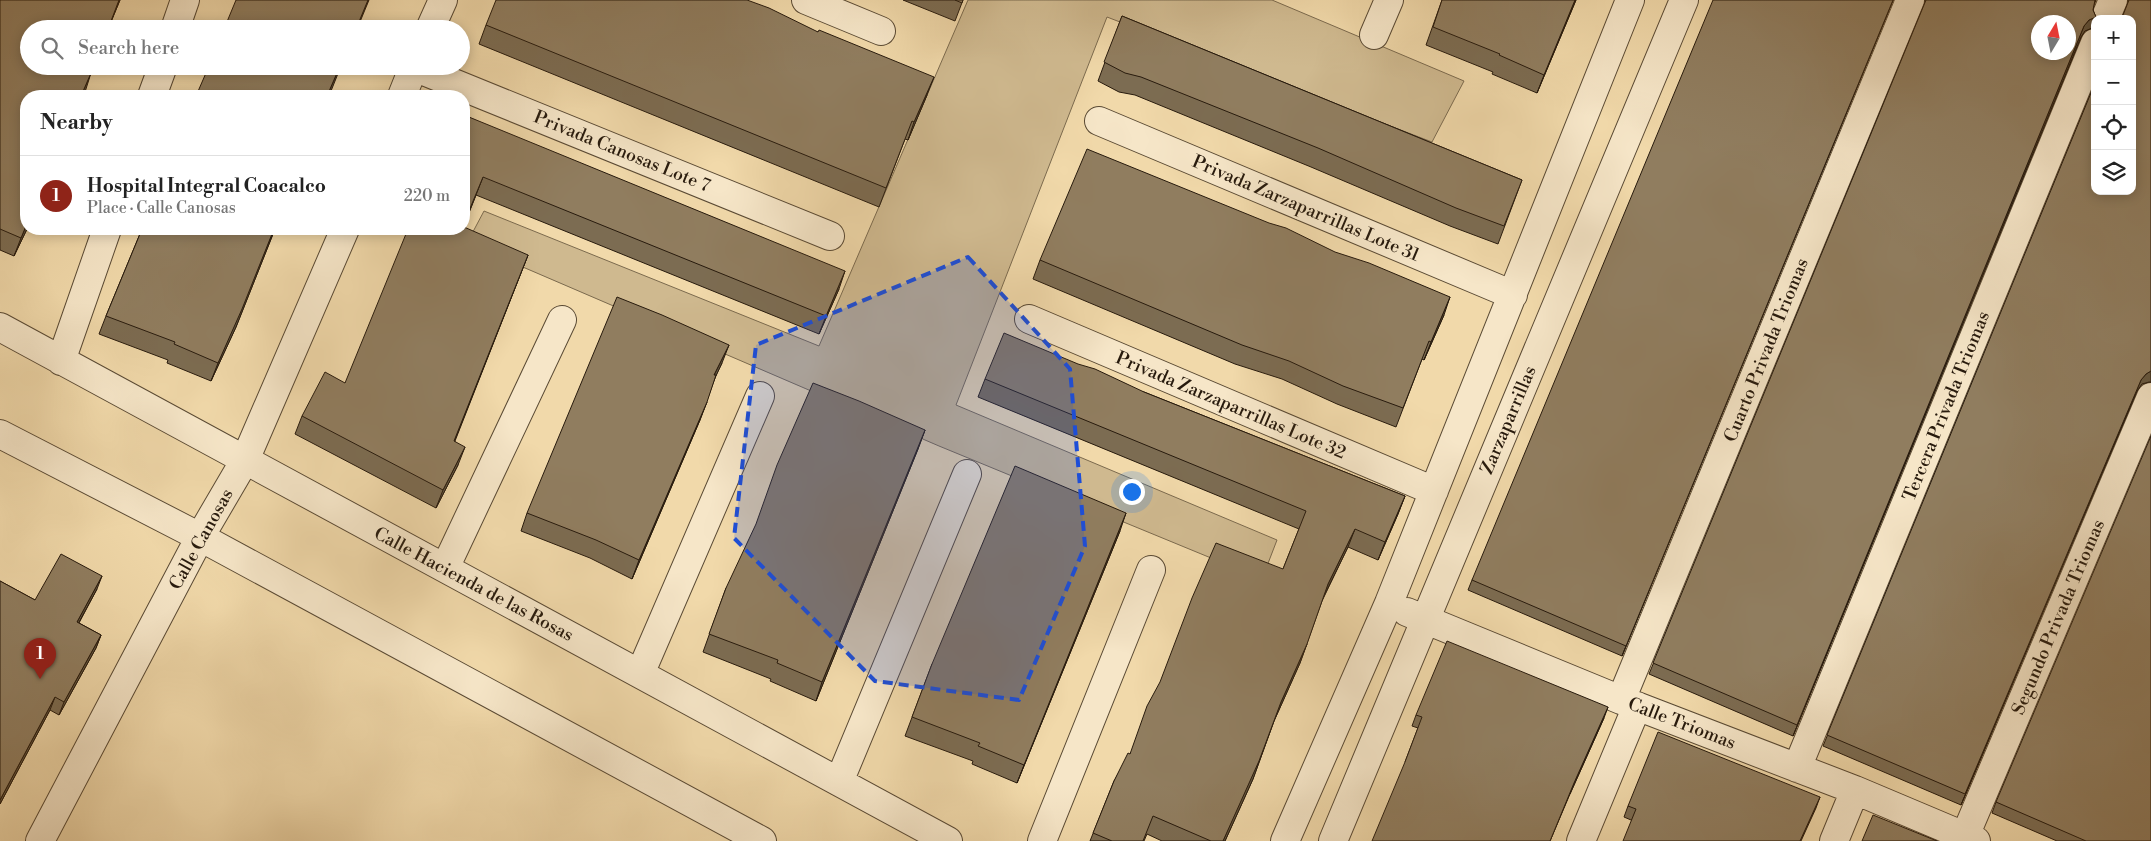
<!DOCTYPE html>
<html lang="en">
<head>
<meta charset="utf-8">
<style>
	body { margin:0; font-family:"Libre Bodoni",serif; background:#f6f6f6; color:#222 }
	.controls { position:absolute; right:15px; top:15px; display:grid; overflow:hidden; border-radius:10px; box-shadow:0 2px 12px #0003 }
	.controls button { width:45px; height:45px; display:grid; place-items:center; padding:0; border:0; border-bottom:1px solid #e0e0e0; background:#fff; color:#222; font:25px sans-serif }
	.compass { position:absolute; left:2031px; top:15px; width:45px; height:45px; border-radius:50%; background:#fff; box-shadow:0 2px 12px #0003; rotate:10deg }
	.you { position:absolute; left:1131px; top:491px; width:18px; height:18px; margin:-12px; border:4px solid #fff; border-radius:50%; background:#1a73e8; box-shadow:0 0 0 8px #1a73e833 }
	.badge { display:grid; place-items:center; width:32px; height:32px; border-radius:50%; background:#8f2418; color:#fff; font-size:16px; font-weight:700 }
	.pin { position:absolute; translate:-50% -41px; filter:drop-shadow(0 1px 2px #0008) }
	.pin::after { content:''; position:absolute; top:26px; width:18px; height:15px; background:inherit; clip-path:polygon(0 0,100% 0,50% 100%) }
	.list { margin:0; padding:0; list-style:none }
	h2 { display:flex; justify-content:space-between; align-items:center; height:65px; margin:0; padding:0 20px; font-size:21px }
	h2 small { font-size:16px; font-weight:400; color:#767676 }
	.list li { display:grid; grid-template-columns:32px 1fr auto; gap:15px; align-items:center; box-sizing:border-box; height:80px; padding:0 20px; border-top:1px solid #e0e0e0 }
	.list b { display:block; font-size:19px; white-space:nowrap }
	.list p { margin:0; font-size:16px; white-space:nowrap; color:#767676 }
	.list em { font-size:16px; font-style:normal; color:#767676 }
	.icon { flex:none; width:28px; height:28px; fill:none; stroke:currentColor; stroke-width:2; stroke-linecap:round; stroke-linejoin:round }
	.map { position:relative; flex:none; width:2151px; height:841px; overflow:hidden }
	.search { position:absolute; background:#fff; box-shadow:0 2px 12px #0003; left:20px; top:20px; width:450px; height:55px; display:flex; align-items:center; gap:12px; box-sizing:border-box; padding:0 18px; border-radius:28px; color:#767676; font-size:19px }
	.panel { position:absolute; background:#fff; box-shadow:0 2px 12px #0003; left:20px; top:90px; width:450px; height:145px; border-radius:20px }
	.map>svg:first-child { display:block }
	.green { fill:#cfb98f; stroke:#7b6a4e }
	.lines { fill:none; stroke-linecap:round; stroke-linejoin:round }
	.minor-casing { stroke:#5a4a34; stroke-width:30 }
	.minor { stroke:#f6e6c8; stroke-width:28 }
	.wall { fill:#7c6c52; stroke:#271a0d }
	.shaded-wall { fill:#655842; stroke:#271a0d }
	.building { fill:#907d5f; stroke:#271a0d; fill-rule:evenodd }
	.marked { fill:#1d4ed8; fill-opacity:0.2; stroke:#1d4ed8; stroke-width:4; stroke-dasharray:10 6; stroke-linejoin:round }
	.labels { text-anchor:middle; stroke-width:4; stroke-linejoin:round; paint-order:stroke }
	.street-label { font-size:18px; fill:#271a0d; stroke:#f6e6c8 }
</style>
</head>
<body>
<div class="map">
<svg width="2151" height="841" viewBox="0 0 2151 841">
	<rect width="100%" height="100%" fill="#f1d9aa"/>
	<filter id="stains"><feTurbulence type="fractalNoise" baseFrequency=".004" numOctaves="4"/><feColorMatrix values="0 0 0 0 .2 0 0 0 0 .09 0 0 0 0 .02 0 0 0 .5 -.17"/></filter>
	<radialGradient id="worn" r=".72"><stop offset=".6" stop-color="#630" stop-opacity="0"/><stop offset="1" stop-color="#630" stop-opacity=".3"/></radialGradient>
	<path class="green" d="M 968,0 L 1272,0 L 1464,81 L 1432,142 L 1107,17 L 956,405 L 1277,540 L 1262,579 L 939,446 L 467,243 L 484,211 L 819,346 Z"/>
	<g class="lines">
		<defs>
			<path id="minor" d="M 806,0 L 881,31
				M 2105,19 L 2113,0
				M 175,29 L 185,0
				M 430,29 L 443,0
				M 1374,35 L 1389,0
				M 414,67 L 830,236
				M 152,96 L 163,66
				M 402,96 L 414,66
				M 1099,121 L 1513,295
				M 1029,319 L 1434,491
				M 0,327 L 948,841
				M 61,361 L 107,229
				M 0,434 L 200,537 L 762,841
				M 445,568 L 562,320
				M 1407,612 L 1621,700 L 1855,790 L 1976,841
				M 640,674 L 760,396
				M 1621,700 L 1910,0
				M 1797,768 L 2095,43
				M 839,782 L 967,474
				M 1965,836 L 2151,397
				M 40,841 L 200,537 L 245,460 L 345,229
				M 1042,841 L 1151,570
				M 1285,841 L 1389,603 L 1630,0
				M 1333,841 L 1684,0
				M 1581,841 L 1637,706
				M 1834,841 L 1855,790"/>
		</defs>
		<use href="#minor" class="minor-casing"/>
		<use href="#minor" class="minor"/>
	</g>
	<path class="wall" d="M 0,0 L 120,0 L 108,29 L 29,29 L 85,92 L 26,96 L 26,229 L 27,229 L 14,256 L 0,250 Z
		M 903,0 L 963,0 L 955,21 Z
		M 1442,0 L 1576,0 L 1537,93 L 1492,74 L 1493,72 L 1426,45 Z
		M 1893,0 L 1622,656 L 1468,590 L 1472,580 Z
		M 1925,0 L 2096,0 L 2094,5 L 2093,10 L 2096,17 L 2095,19 L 2092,28 L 2085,31 L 2081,37 L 1793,736 L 1649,674 L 1925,4 Z
		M 2128,0 L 2151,0 L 2151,382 L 2149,382 L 2142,384 L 2137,391 L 1961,805 L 1823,746 L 2128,4 Z
		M 1122,16 L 1522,180 L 1498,244 L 1450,226 L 1311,167 L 1135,95 L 1119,92 L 1098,81 Z
		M 486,25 L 818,32 L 927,95 L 908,140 L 905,139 L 879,207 L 479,44 Z
		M 464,115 L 839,289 L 819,334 L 476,195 L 464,225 Z
		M 142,229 L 275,229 L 236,327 L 211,381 L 167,363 L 168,360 L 99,334 L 106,316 Z
		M 528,255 L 455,441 L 458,465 L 436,508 L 295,434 L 302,416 L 345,383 Z
		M 1040,260 L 1444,315 L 1424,360 L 1422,359 L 1396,427 L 1337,404 L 1282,379 L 1235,364 L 1033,279 Z
		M 722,363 L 716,375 L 700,420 L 632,579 L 590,558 L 521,531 L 527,513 Z
		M 985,379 L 1144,392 L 1405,496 L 1398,514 L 1378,560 L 1348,547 L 1322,601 L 1300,663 L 1274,721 L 1253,779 L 1225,841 L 1162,841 L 1147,834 L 1144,841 L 1090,841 L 1114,781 L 1130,754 L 1283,569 L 1299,529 L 978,397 Z
		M 925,430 L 918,449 L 816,701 L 770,681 L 771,679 L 703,652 L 726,588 Z
		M 1120,531 L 1017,783 L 972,764 L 973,761 L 905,736 L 932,664 Z
		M 0,581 L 35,600 L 97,589 L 79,623 L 101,635 L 96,648 L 59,715 L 50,710 L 0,804 Z
		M 1416,715 L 1604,718 L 1570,794 L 1405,762 L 1418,728 L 1412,726 Z
		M 1996,802 L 2151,841 L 2057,841 L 1992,813 Z
		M 1628,806 L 1816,808 L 1631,820 L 1624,817 Z"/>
	<path class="shaded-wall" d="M 119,0 L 120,0 L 108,29 Z
		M 368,0 L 369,0 L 357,29 L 356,29 Z
		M 1575,0 L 1576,0 L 1537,93 L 1544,75 Z
		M 1893,0 L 1622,656 L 1626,646 Z
		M 2096,17 L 2095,19 L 2092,28 L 2085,31 L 2081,37 L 1793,736 L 2084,26 L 2089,20 Z
		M 340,66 L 341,66 L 329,96 L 327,96 Z
		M 91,73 L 85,92 L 83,96 L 81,96 Z
		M 934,77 L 927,95 L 908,140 L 914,122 Z
		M 483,177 L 476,195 L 464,225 L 464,223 Z
		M 26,226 L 26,229 L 27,229 L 14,256 L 21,238 Z
		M 274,229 L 275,229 L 236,327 L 211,381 L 218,363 Z
		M 528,255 L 521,273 L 447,460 L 454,441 Z
		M 845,271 L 839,289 L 819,334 L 826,316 Z
		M 1450,297 L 1444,315 L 1424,360 L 1431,342 Z
		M 729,345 L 722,363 L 708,393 L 714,375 Z
		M 2151,371 L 2151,382 L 2149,382 L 2142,384 L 2137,391 L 1961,805 L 2141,380 L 2146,374 Z
		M 707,402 L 700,420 L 632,579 L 639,560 Z
		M 925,430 L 918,449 L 816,701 L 822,682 Z
		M 465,447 L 458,465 L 436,508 L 443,490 Z
		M 1405,496 L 1398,514 L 1378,560 L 1385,542 Z
		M 1126,513 L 1120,531 L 1017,783 L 1024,765 Z
		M 1355,529 L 1348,547 L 1321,602 L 1328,584 Z
		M 102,576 L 97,589 L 72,635 L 77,622 Z
		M 101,635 L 96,648 L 59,715 L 64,702 Z
		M 1307,644 L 1300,663 L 1274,721 L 1253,779 L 1225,841 L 1223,841 L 1281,702 Z
		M 55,697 L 50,710 L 0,804 L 0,800 Z
		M 1608,707 L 1604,718 L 1570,794 L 1550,841 L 1574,783 Z
		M 1820,797 L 1816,808 L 1801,841 L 1800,841 Z"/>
	<path class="building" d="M 0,0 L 119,0 L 108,29 L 29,29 L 29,66 L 93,66 L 91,73 L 81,96 L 26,96 L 26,226 L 21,238 L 0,229 Z
		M 236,0 L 368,0 L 356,29 L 224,29 Z
		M 496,0 L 747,0 L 769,8 L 818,32 L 819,30 L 934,77 L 914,122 L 912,121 L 886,188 L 486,25 Z
		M 955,0 L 963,0 L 962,3 Z
		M 1442,0 L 1575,0 L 1544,75 L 1499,55 L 1500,54 L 1433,27 Z
		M 1713,0 L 1893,0 L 1626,646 L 1472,580 Z
		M 1926,0 L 2095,0 L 2093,10 L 2096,17 L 2089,20 L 2084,26 L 1797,725 L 1653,663 ZM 2038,22 L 2068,22 L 2068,52 L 2038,52 Z
		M 2129,0 L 2151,0 L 2151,371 L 2146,374 L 2141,380 L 1965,794 L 1827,735 L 2095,83 L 2095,191 L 2132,191 L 2132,19 L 2120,19 L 2123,15 Z
		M 1122,16 L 1522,180 L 1504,226 L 1456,208 L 1318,148 L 1141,77 L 1125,73 L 1104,62 Z
		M 209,66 L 340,66 L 327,96 L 196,96 Z
		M 464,115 L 845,271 L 826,316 L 483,177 L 464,223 Z
		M 1087,149 L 1269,223 L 1286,228 L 1335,252 L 1369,263 L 1450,297 L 1431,342 L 1429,341 L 1403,408 L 1343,386 L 1289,361 L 1242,345 L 1040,260 Z
		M 464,227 L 528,255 L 454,441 L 465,447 L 443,490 L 302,416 L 325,372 L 345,383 L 408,229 L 464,229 Z
		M 142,229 L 274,229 L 242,309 L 218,363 L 174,344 L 175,342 L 106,316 Z
		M 617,297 L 662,315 L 729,345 L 714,375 L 716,375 L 707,402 L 639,560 L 596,540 L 527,513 Z
		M 1004,333 L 1078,364 L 1095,369 L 1144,392 L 1405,496 L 1385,542 L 1355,529 L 1328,584 L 1307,644 L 1281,702 L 1259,761 L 1223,841 L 1211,841 L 1153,816 L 1143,841 L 1112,841 L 1093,833 L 1114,781 L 1128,753 L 1130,754 L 1147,706 L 1160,682 L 1192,598 L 1216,543 L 1283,569 L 1306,511 L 985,379 Z
		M 813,383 L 859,401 L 925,430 L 822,682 L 777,663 L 778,660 L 709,634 L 726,588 L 756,524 L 777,465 Z
		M 2151,436 L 2151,841 L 2086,841 L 1996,802 Z
		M 1015,466 L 1126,513 L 1024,765 L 978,746 L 980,743 L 912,717 L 932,664 Z
		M 61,554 L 102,576 L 77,622 L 101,635 L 64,702 L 55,697 L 0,800 L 0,581 L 35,600 Z
		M 1447,641 L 1608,707 L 1574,783 L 1550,841 L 1372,841 L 1405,762 L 1422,717 L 1416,715 Z
		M 1658,732 L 1820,797 L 1800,841 L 1623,841 L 1636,809 L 1628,806 Z
		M 1873,815 L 1937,841 L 1862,841 Z"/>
	<path class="marked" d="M 968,257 L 1070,369 L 1085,546 L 1019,700 L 875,681 L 734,538 L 756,345 Z"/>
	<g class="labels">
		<g class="street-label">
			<text transform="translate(622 151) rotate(22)" y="6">Privada Canosas Lote 7</text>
			<text transform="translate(1306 208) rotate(23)" y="6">Privada Zarzaparrillas Lote 31</text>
			<text transform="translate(1766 350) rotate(-68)" y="6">Cuarto Privada Triomas</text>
			<text transform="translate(1231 405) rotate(23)" y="6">Privada Zarzaparrillas Lote 32</text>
			<text transform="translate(1946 406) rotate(-68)" y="6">Tercera Privada Triomas</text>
			<text transform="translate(1508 420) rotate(-67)" y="6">Zarzaparrillas</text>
			<text transform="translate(201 539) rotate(-61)" y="6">Calle Canosas</text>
			<text transform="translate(474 584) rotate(28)" y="6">Calle Hacienda de las Rosas</text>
			<text transform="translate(2058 617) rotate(-67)" y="6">Segundo Privada Triomas</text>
			<text transform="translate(1682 723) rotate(21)" y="6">Calle Triomas</text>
		</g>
	</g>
	<rect width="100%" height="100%" filter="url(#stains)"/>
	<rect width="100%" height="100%" fill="url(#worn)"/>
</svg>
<div class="controls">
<button>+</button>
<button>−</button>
<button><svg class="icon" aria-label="locate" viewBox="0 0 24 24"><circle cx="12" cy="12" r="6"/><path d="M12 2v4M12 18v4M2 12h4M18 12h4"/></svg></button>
<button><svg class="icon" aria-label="layers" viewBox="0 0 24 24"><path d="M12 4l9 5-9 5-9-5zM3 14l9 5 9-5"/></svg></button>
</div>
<svg class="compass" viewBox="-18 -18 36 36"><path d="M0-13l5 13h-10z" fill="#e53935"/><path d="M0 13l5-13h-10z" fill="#767676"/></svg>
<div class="you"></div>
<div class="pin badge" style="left:40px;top:679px">1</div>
<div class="search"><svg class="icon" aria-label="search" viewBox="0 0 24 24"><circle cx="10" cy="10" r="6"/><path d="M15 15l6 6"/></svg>Search here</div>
<section class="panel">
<h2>Nearby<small></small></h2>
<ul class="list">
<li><span class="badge">1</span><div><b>Hospital Integral Coacalco</b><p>Place · Calle Canosas</p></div><em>220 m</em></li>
</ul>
</section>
</div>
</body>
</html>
